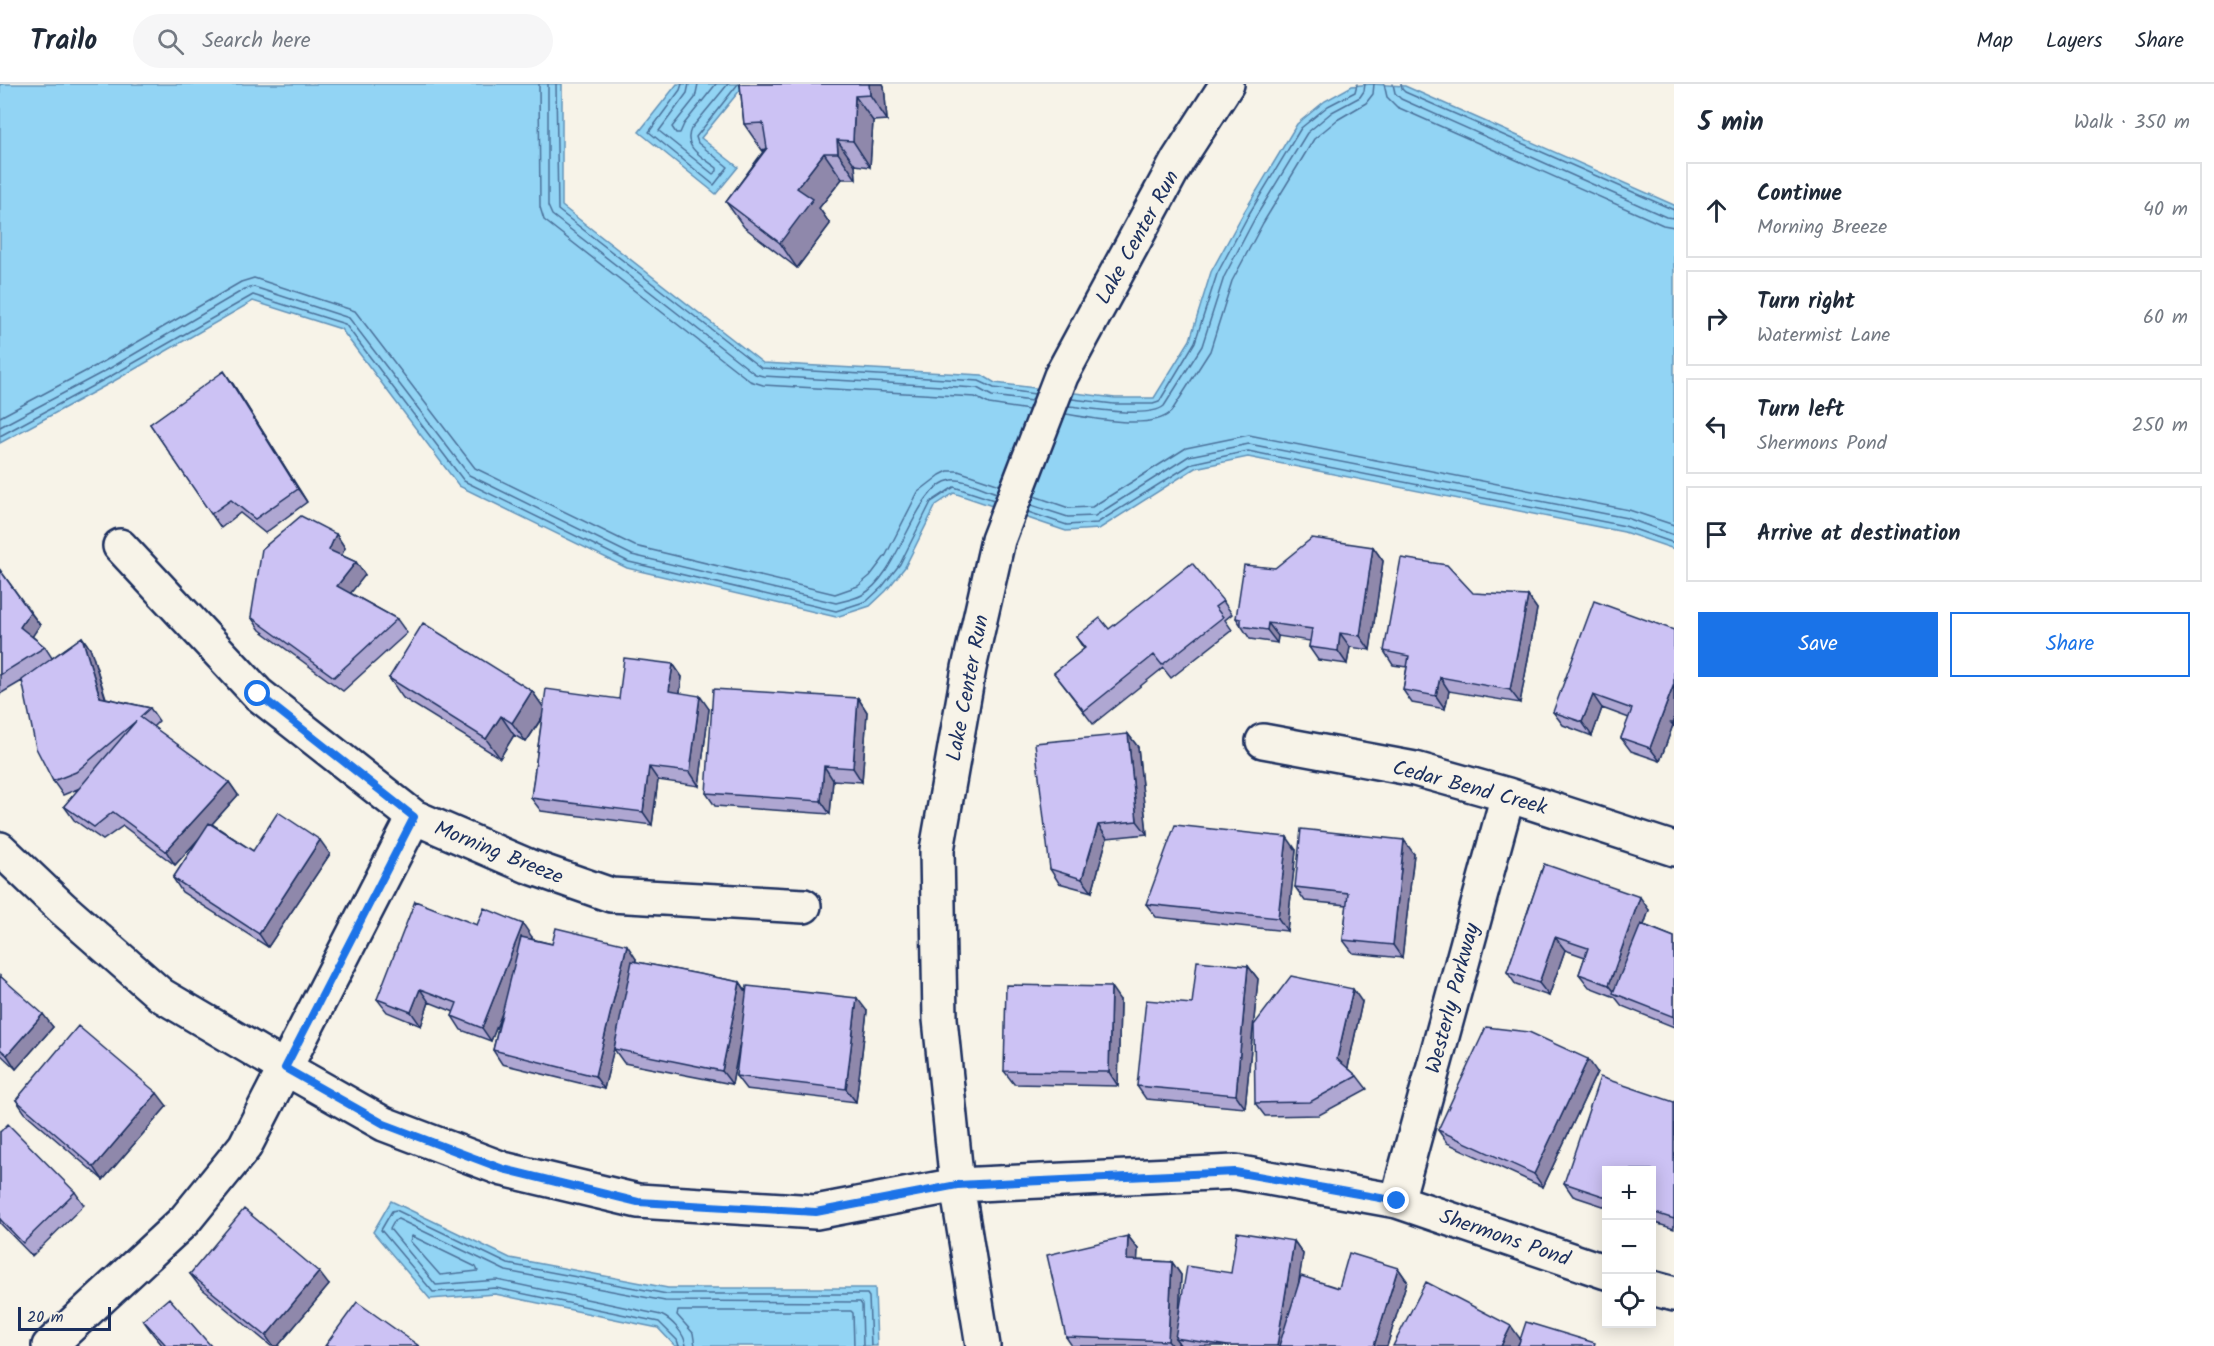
<!DOCTYPE html>
<html lang="en">
<head>
<meta charset="utf-8">
<style>
	body { margin:0; font-family:Kalam,sans-serif; background:#f6f6f7; color:#1f2937 }
	.controls { position:absolute; right:18px; bottom:18px; display:grid; overflow:hidden; border-radius:0px; box-shadow:0 3px 15px #0003 }
	.controls button { width:54px; height:54px; display:grid; place-items:center; padding:0; border:0; border-bottom:2px solid #e0e1e3; background:#fff; color:#1f2937; font:30px sans-serif }
	.scale { position:absolute; left:18px; bottom:15px; width:93px; box-sizing:border-box; padding-left:6px; border:3px solid #1b2f5e; border-top:0; font-size:16px; line-height:21px; white-space:nowrap; color:#1b2f5e; -webkit-text-stroke:4px #f7f3e8; paint-order:stroke }
	.stop { position:absolute; width:18px; height:18px; margin:-14px; border:4px solid #1a73e8; border-radius:50%; background:#fff }
	.stop.end { background:#1a73e8; border-color:#fff; box-shadow:0 2px 6px #0008 }
	.list { margin:0; padding:0; list-style:none }
	h2 { display:flex; justify-content:space-between; align-items:center; height:78px; margin:0; padding:0 24px; font-size:26px }
	h2 small { font-size:20px; font-weight:400; color:#747a83 }
	.list li { display:grid; grid-template-columns:39px 1fr auto; gap:18px; align-items:center; box-sizing:border-box; height:96px; margin:0 12px 12px; padding:0 12px; border:2px solid #e0e1e3; border-radius:0px }
	.list b { display:block; font-size:22px; white-space:nowrap }
	.list p { margin:0; font-size:20px; white-space:nowrap; color:#747a83 }
	.list em { font-size:20px; font-style:normal; color:#747a83 }
	.actions { display:flex; gap:12px; padding:18px 24px }
	.actions a { flex:1; padding:14px 0; border:2px solid #1a73e8; border-radius:0px; text-align:center; font-size:21px; color:#1a73e8 }
	.actions .main { background:#1a73e8; color:#fff }
	.icon { flex:none; width:33px; height:33px; fill:none; stroke:currentColor; stroke-width:2; stroke-linecap:round; stroke-linejoin:round }
	.map { position:relative; flex:none; width:1674px; height:1262px; overflow:hidden }
	header { display:flex; align-items:center; gap:36px; box-sizing:border-box; height:84px; padding:0 30px; background:#fff; border-bottom:2px solid #e0e1e3 }
	header strong { font-size:28px }
	nav { display:flex; gap:33px; margin-inline-start:auto; font-size:21px }
	.search { width:420px; height:54px; background:#f6f6f7; display:flex; align-items:center; gap:15px; box-sizing:border-box; padding:0 21px; border-radius:33px; color:#747a83; font-size:22px }
	main { display:flex }
	aside { flex:1; background:#fff }
	.map>svg:first-child { display:block }
	.water { fill:#92d4f4; stroke:#6292b8; stroke-width:1.5 }
	.lines { fill:none; stroke-linecap:round; stroke-linejoin:round }
	.shore { stroke:#4b719a; stroke-width:1.5 }
	.minor-casing { stroke:#1b2f5e; stroke-width:38 }
	.minor { stroke:#f7f3e8; stroke-width:33 }
	.wall { fill:#afa7d2; stroke:#1b2f5e; stroke-width:1.5 }
	.shaded-wall { fill:#8f88ab; stroke:#1b2f5e; stroke-width:1.5 }
	.building { fill:#ccc2f4; stroke:#1b2f5e; stroke-width:1.5 }
	.route { stroke:#1a73e8; stroke-width:8 }
	.labels { text-anchor:middle; stroke-width:6; stroke-linejoin:round; paint-order:stroke }
	.street-label { font-size:21px; fill:#1b2f5e; stroke:#f7f3e8 }
</style>
</head>
<body>
<header>
<strong>Trailo</strong>
<div class="search"><svg class="icon" aria-label="search" viewBox="0 0 24 24"><circle cx="10" cy="10" r="6"/><path d="M15 15l6 6"/></svg>Search here</div>
<nav><a>Map</a><a>Layers</a><a>Share</a></nav>
</header>
<main>
<div class="map">
<svg width="1674" height="1262" viewBox="0 0 1674 1262">
	<rect width="100%" height="100%" fill="#f7f3e8"/>
	<filter id="ink" filterUnits="userSpaceOnUse"><feTurbulence type="fractalNoise" baseFrequency=".0167" numOctaves="2"/><feDisplacementMap in="SourceGraphic" scale="12" xChannelSelector="R" yChannelSelector="G"/><feConvolveMatrix kernelMatrix="1 2 1 2 8 2 1 2 1" color-interpolation-filters="sRGB"/></filter>
	<g filter="url(#ink)">
		<path class="water" d="M 0,0 L 562,0 L 562,122 L 763,279 L 982,291 L 995,299 L 1115,314 L 1154,314 L 1190,256 L 1211,188 L 1244,128 L 1297,40 L 1325,17 L 1352,2 L 1371,0 L 1405,2 L 1674,121 L 1674,465 L 1624,448 L 1248,373 L 1195,384 L 1099,445 L 1066,447 L 954,409 L 936,421 L 905,483 L 886,507 L 870,522 L 836,533 L 627,484 L 459,402 L 341,245 L 253,217 L 114,297 L 0,359 Z
			M 677,0 L 745,0 L 701,54 L 738,83 L 716,110 L 639,48 Z
			M 391,1117 L 510,1174 L 668,1204 L 875,1204 L 877,1262 L 675,1262 L 658,1244 L 495,1210 L 430,1215 L 373,1148 Z"/>
		<g class="lines">
			<path class="shore" d="M 539,0 L 540,123 L 544,136 L 750,297 L 763,301 L 975,313 L 989,320 L 1029,326
				M 548,0 L 548,122 L 552,131 L 755,290 L 763,292 L 977,304 L 992,312 L 1032,317
				M 556,0 L 558,126 L 761,284 L 979,297 L 994,304 L 1035,310
				M 682,0 L 680,6 L 649,48 L 714,101 L 728,83 L 698,59 L 696,53 L 738,0
				M 689,0 L 687,9 L 659,47 L 713,90 L 717,87 L 717,84 C 704,74 682,64 691,45 L 728,0
				M 698,0 L 695,14 L 672,43 L 676,49 L 680,49 L 684,40 L 716,0
				M 1384,0 L 1387,13 L 1397,23 L 1663,141 L 1674,143
				M 1393,0 L 1395,9 L 1401,15 L 1666,133 L 1674,134
				M 1401,0 L 1402,5 L 1405,8 L 1674,126
				M 1072,315 L 1114,320 L 1153,320 L 1159,318 L 1195,258 L 1217,190 L 1249,130 L 1301,44 L 1328,22 L 1355,8 L 1357,0
				M 1069,322 C 1089,324 1149,335 1164,322 L 1202,262 L 1224,193 L 1255,134 L 1307,49 L 1332,28 L 1360,13 L 1364,7 L 1365,0
				M 1066,330 C 1091,334 1152,347 1171,328 L 1210,267 L 1232,197 L 1263,139 L 1314,55 L 1337,36 L 1366,19 L 1373,10 L 1374,0
				M 0,333 L 103,278 L 241,198 L 254,194 L 355,227 L 475,384 L 635,462 L 835,510 L 858,502 L 870,492 L 886,471 L 918,408 L 940,391 L 948,387 L 958,387 L 1000,401
				M 0,343 L 107,286 L 245,205 L 254,203 L 349,234 L 469,391 L 632,471 L 836,519 C 844,517 855,515 862,511 C 901,490 914,401 952,396 C 963,394 986,406 997,409
				M 0,352 L 111,292 L 253,211 L 345,240 L 464,397 L 629,478 L 836,527 L 867,517 L 882,503 L 900,480 L 931,418 L 954,403 L 994,416
				M 1034,412 L 1069,424 L 1092,423 L 1186,364 L 1249,351 L 1629,426 L 1674,441
				M 1031,421 L 1068,433 L 1095,432 L 1189,372 L 1249,360 L 1627,434 L 1674,451
				M 1028,428 L 1067,441 L 1097,439 L 1193,379 L 1248,367 L 1625,442 L 1674,459
				M 412,1152 L 476,1183 L 478,1187 L 440,1191 L 410,1157 Z
				M 679,1262 L 677,1256 L 659,1238 L 496,1204 L 433,1208 L 381,1146 L 392,1127 L 396,1126 L 508,1180 L 667,1210 L 867,1210 L 869,1213 L 871,1262
				M 686,1262 C 685,1250 672,1236 661,1231 L 497,1196 L 436,1201 L 390,1145 L 395,1136 L 398,1135 L 506,1187 L 665,1217 L 860,1218 L 862,1221 L 863,1262
				M 695,1262 L 693,1249 L 677,1231 L 678,1227 L 851,1227 L 853,1229 L 854,1262"/>
			<defs>
				<path id="minor" d="M 120,462 L 258,610 L 414,733 L 528,782 L 611,811 L 804,822
					M 1263,657 L 1415,685 L 1508,711 L 1674,765
					M 0,765 L 62,824 L 161,911 L 285,984 L 384,1040 L 503,1085 L 638,1117 L 816,1128 L 957,1101 L 1235,1088 L 1397,1117 L 1606,1188
					M 1397,1117 L 1508,711
					M 1652,1204 L 1674,1210
					M 49,1262 L 185,1136 L 245,1062 L 414,733
					M 983,1262 L 957,1101 L 940,935 L 937,766 L 969,584 L 998,456 L 1061,292 L 1178,76 L 1227,0"/>
			</defs>
			<use href="#minor" class="minor-casing"/>
			<use href="#minor" class="minor"/>
		</g>
		<path class="wall" d="M 740,0 L 883,0 L 884,2 L 887,36 L 873,37 L 870,83 L 855,81 L 856,95 L 842,95 L 819,124 L 830,140 L 797,184 L 744,143 L 726,118 L 765,65 L 762,66 L 744,40 Z
			M 233,300 L 307,418 L 265,449 L 240,429 L 221,444 L 150,340 Z
			M 336,450 L 345,464 L 341,471 L 356,478 L 365,491 L 350,509 L 397,535 L 407,549 L 343,607 L 260,546 L 251,533 Z
			M 1373,463 L 1383,477 L 1370,566 L 1350,563 L 1347,580 L 1318,576 L 1309,563 L 1310,557 L 1278,552 L 1277,559 L 1250,555 L 1236,534 L 1275,484 Z
			M 0,486 L 40,541 L 32,552 L 45,563 L 52,574 L 82,553 L 91,566 L 106,614 L 150,624 L 159,637 L 153,643 L 229,698 L 238,711 L 212,740 L 253,767 L 330,770 L 268,863 L 182,808 L 173,794 L 198,756 L 175,781 L 123,742 L 103,756 L 74,736 L 64,722 L 80,704 L 63,711 L 53,697 L 22,597 L 0,610 Z
			M 1528,512 L 1537,525 L 1520,619 L 1449,607 L 1445,625 L 1412,619 L 1403,606 L 1407,583 L 1393,581 L 1384,567 Z
			M 1223,517 L 1232,530 L 1225,536 L 1232,546 L 1171,594 L 1163,584 L 1093,640 L 1054,589 L 1084,565 L 1076,553 Z
			M 1674,546 L 1674,643 L 1673,641 L 1660,677 L 1631,667 L 1621,654 L 1629,634 L 1602,624 L 1592,652 L 1563,641 L 1553,628 Z
			M 673,580 L 682,593 L 680,609 L 709,625 L 699,702 L 658,696 L 652,741 L 541,727 L 531,714 L 542,634 L 526,658 L 514,651 L 500,674 L 403,614 L 389,594 L 532,607 L 543,623 L 619,615 Z
			M 858,614 L 867,628 L 862,698 L 833,696 L 830,730 L 715,722 L 706,709 Z
			M 1128,650 L 1138,663 L 1147,750 L 1107,754 L 1092,808 L 1059,799 L 1050,785 Z
			M 1296,766 L 1287,847 L 1156,833 L 1146,820 Z
			M 1414,770 L 1402,874 L 1353,869 L 1343,856 L 1347,821 L 1305,817 L 1295,803 Z
			M 1544,780 L 1649,826 L 1644,841 L 1674,853 L 1674,943 L 1622,922 L 1615,913 L 1589,903 L 1579,890 L 1585,873 L 1565,866 L 1549,912 L 1516,901 L 1507,888 Z
			M 477,841 L 532,853 L 532,855 L 552,860 L 636,875 L 636,878 L 740,898 L 747,908 L 867,927 L 856,1018 L 746,1005 L 736,992 L 741,952 L 732,1000 L 624,979 L 614,965 L 616,955 L 604,1005 L 502,980 L 493,966 L 501,932 L 491,957 L 461,946 L 452,932 L 454,928 L 429,918 L 421,942 L 387,928 L 377,915 Z
			M 1248,882 L 1258,895 L 1245,1024 L 1146,1015 L 1137,1002 L 1192,920 Z
			M 0,892 L 53,943 L 16,985 L 0,970 Z
			M 1120,916 L 1118,1002 L 1014,1000 L 1004,987 Z
			M 1362,918 L 1348,984 L 1357,992 L 1367,1005 L 1319,1031 L 1265,1032 L 1255,1019 Z
			M 1597,988 L 1543,1103 L 1447,1059 L 1438,1046 Z
			M 16,1016 L 167,1022 L 103,1096 L 25,1029 Z
			M 1674,1018 L 1674,1145 L 1652,1138 L 1652,1086 L 1606,1086 L 1606,1123 L 1573,1112 L 1564,1099 Z
			M 0,1048 L 75,1108 L 84,1121 L 32,1172 L 0,1139 Z
			M 1128,1152 L 1138,1165 L 1137,1176 L 1172,1178 L 1181,1191 L 1179,1228 L 1231,1189 L 1294,1157 L 1303,1170 L 1298,1200 L 1339,1204 L 1398,1184 L 1407,1197 L 1387,1262 L 1181,1262 L 1178,1258 L 1178,1262 L 1072,1262 L 1066,1253 Z
			M 190,1190 L 329,1201 L 278,1262 L 271,1262 L 200,1203 Z
			M 143,1236 L 211,1262 L 163,1262 L 153,1250 Z"/>
		<path class="shaded-wall" d="M 869,0 L 883,0 L 884,2 L 887,36 L 870,11 Z
			M 855,12 L 873,37 L 870,83 L 853,57 Z
			M 837,56 L 855,81 L 856,95 L 838,69 Z
			M 824,69 L 842,95 L 819,124 L 830,140 L 797,184 L 780,159 L 797,104 Z
			M 224,287 L 233,300 L 307,418 L 298,405 Z
			M 336,450 L 345,464 L 338,479 L 329,466 Z
			M 1373,463 L 1383,477 L 1370,566 L 1360,552 Z
			M 356,478 L 365,491 L 346,515 L 337,502 Z
			M 1528,512 L 1537,525 L 1520,619 L 1510,606 Z
			M 30,528 L 40,541 L 30,556 L 20,543 Z
			M 1268,539 L 1278,552 L 1277,559 L 1267,546 Z
			M 1340,549 L 1350,563 L 1347,580 L 1338,567 Z
			M 82,553 L 91,566 L 109,626 L 100,613 Z
			M 673,580 L 682,593 L 678,621 L 669,607 Z
			M 1440,593 L 1449,607 L 1445,625 L 1436,612 Z
			M 1674,600 L 1674,639 L 1671,639 L 1673,641 L 1660,677 L 1650,664 Z
			M 532,607 L 546,627 L 526,658 L 512,639 Z
			M 1593,611 L 1602,624 L 1592,652 L 1582,638 Z
			M 700,612 L 709,625 L 699,702 L 690,688 Z
			M 858,614 L 867,628 L 862,698 L 853,684 Z
			M 501,632 L 514,651 L 500,674 L 486,655 Z
			M 1128,650 L 1138,663 L 1147,750 L 1137,737 Z
			M 824,682 L 833,696 L 830,730 L 821,717 Z
			M 649,683 L 658,696 L 652,741 L 643,728 Z
			M 229,698 L 238,711 L 175,781 L 166,767 Z
			M 1098,741 L 1107,754 L 1092,808 L 1082,795 Z
			M 1287,753 L 1296,766 L 1287,847 L 1278,834 Z
			M 320,756 L 330,770 L 268,863 L 259,850 Z
			M 1404,756 L 1414,770 L 1402,874 L 1393,861 Z
			M 1640,813 L 1649,826 L 1620,912 L 1616,910 L 1609,901 Z
			M 523,840 L 532,853 L 491,957 L 482,944 Z
			M 1555,853 L 1565,866 L 1549,912 L 1539,899 Z
			M 627,861 L 636,875 L 604,1005 L 595,992 Z
			M 1248,882 L 1258,895 L 1245,1024 L 1236,1011 Z
			M 740,898 L 749,912 L 732,1000 L 722,987 Z
			M 1111,903 L 1120,916 L 1118,1002 L 1109,988 Z
			M 420,905 L 429,918 L 421,942 L 411,928 Z
			M 1353,905 L 1362,918 L 1347,988 L 1337,975 Z
			M 857,914 L 867,927 L 856,1018 L 846,1005 Z
			M 43,930 L 53,943 L 16,985 L 7,971 Z
			M 1588,975 L 1597,988 L 1543,1103 L 1534,1090 Z
			M 157,1009 L 167,1022 L 103,1096 L 94,1083 Z
			M 1128,1152 L 1138,1165 L 1137,1189 L 1127,1176 Z
			M 1294,1157 L 1303,1170 L 1289,1262 L 1277,1262 Z
			M 1172,1178 L 1181,1191 L 1178,1254 L 1175,1254 L 1178,1258 L 1178,1262 L 1172,1262 L 1168,1257 Z
			M 1398,1184 L 1407,1197 L 1387,1262 L 1374,1262 Z
			M 319,1188 L 329,1201 L 278,1262 L 273,1262 L 266,1252 Z
			M 1511,1242 L 1521,1256 L 1517,1262 L 1501,1262 Z"/>
		<path class="building" d="M 740,0 L 869,0 L 870,11 L 855,12 L 853,57 L 837,56 L 838,69 L 824,69 L 797,104 L 813,115 L 780,159 L 726,118 L 767,64 L 763,39 L 744,40 Z
			M 224,287 L 298,405 L 255,435 L 231,416 L 211,430 L 150,340 Z
			M 301,432 L 336,450 L 329,466 L 356,478 L 337,502 L 397,535 L 334,593 L 251,533 L 262,465 Z
			M 1312,454 L 1373,463 L 1360,552 L 1340,549 L 1338,567 L 1309,563 L 1312,545 L 1268,539 L 1267,546 L 1241,542 L 1241,535 L 1236,534 L 1244,481 L 1275,484 Z
			M 1401,474 L 1447,481 L 1473,509 L 1528,512 L 1510,606 L 1440,593 L 1436,612 L 1403,606 L 1409,572 L 1384,567 Z
			M 1192,479 L 1223,517 L 1215,523 L 1223,533 L 1162,581 L 1154,571 L 1084,627 L 1054,589 L 1085,564 L 1076,553 L 1100,534 L 1109,545 Z
			M 0,486 L 30,528 L 20,543 L 45,563 L 0,591 Z
			M 1594,517 L 1674,546 L 1674,600 L 1650,664 L 1621,654 L 1632,625 L 1593,611 L 1582,638 L 1553,628 Z
			M 423,539 L 532,607 L 512,639 L 501,632 L 486,655 L 389,594 Z
			M 82,553 L 100,613 L 150,624 L 140,633 L 229,698 L 166,767 L 113,728 L 94,743 L 64,722 L 136,637 L 76,688 L 53,697 L 36,664 L 22,596 Z
			M 624,574 L 673,580 L 669,607 L 700,612 L 690,688 L 649,683 L 643,728 L 531,714 L 546,605 L 619,615 Z
			M 713,605 L 858,614 L 853,684 L 824,682 L 821,717 L 706,709 Z
			M 1128,650 L 1137,737 L 1098,741 L 1082,795 L 1050,785 L 1035,659 Z
			M 278,728 L 320,756 L 259,850 L 173,794 L 209,739 L 253,767 Z
			M 1175,741 L 1287,753 L 1278,834 L 1146,820 Z
			M 1301,745 L 1404,756 L 1393,861 L 1343,856 L 1348,809 L 1295,803 Z
			M 1544,780 L 1640,813 L 1609,901 L 1579,890 L 1588,864 L 1555,853 L 1539,899 L 1507,888 Z
			M 415,817 L 477,841 L 484,824 L 523,840 L 482,944 L 452,932 L 457,919 L 420,905 L 411,928 L 377,915 Z
			M 1641,840 L 1674,853 L 1674,933 L 1613,909 Z
			M 556,844 L 627,861 L 595,992 L 493,966 L 521,853 L 552,860 Z
			M 632,877 L 740,898 L 722,987 L 614,965 Z
			M 1197,877 L 1248,882 L 1236,1011 L 1137,1002 L 1146,916 L 1192,920 Z
			M 0,892 L 43,930 L 7,971 L 0,965 Z
			M 1291,892 L 1353,905 L 1337,975 L 1357,992 L 1310,1018 L 1255,1019 L 1254,941 Z
			M 1006,901 L 1111,903 L 1109,988 L 1004,987 Z
			M 747,902 L 857,914 L 846,1005 L 736,992 Z
			M 78,942 L 157,1009 L 94,1083 L 16,1016 Z
			M 1486,943 L 1529,948 L 1588,975 L 1534,1090 L 1438,1046 Z
			M 1600,993 L 1674,1018 L 1674,1135 L 1652,1128 L 1652,1086 L 1606,1086 L 1606,1113 L 1564,1099 Z
			M 8,1040 L 75,1108 L 23,1159 L 0,1135 L 0,1048 Z
			M 244,1125 L 319,1188 L 266,1252 L 190,1190 Z
			M 1237,1148 L 1294,1157 L 1277,1262 L 1228,1262 L 1175,1254 L 1187,1182 L 1231,1189 Z
			M 1128,1152 L 1127,1176 L 1172,1178 L 1168,1257 L 1066,1253 L 1047,1171 Z
			M 1349,1169 L 1398,1184 L 1374,1262 L 1279,1262 L 1301,1192 L 1339,1204 Z
			M 1426,1198 L 1511,1242 L 1501,1262 L 1393,1262 Z
			M 169,1214 L 211,1262 L 163,1262 L 165,1260 L 143,1236 Z
			M 357,1218 L 419,1262 L 325,1262 Z
			M 1526,1238 L 1595,1259 L 1594,1262 L 1518,1262 Z"/>
	</g>
	<g class="lines" filter="url(#ink)">
		<path class="route" d="M 258,610 L 414,733 L 285,984 L 384,1040 L 503,1085 L 638,1118 L 816,1128 L 957,1101 L 1235,1088 L 1397,1117"/>
	</g>
	<g class="labels">
		<g class="street-label">
			<text transform="translate(1137 153) rotate(-61)" y="7">Lake Center Run</text>
			<text transform="translate(967 604) rotate(-79)" y="7">Lake Center Run</text>
			<text transform="translate(1470 703) rotate(15)" y="7">Cedar Bend Creek</text>
			<text transform="translate(499 768) rotate(22)" y="7">Morning Breeze</text>
			<text transform="translate(1452 914) rotate(-75)" y="7">Westerly Parkway</text>
			<text transform="translate(1505 1153) rotate(19)" y="7">Shermons Pond</text>
		</g>
	</g>
</svg>
<div class="controls">
<button>+</button>
<button>−</button>
<button><svg class="icon" aria-label="locate" viewBox="0 0 24 24"><circle cx="12" cy="12" r="6"/><path d="M12 2v4M12 18v4M2 12h4M18 12h4"/></svg></button>
</div>
<div class="scale">20 m</div>
<div class="stop" style="left:258px;top:610px"></div>
<div class="stop end" style="left:1397px;top:1117px"></div>
</div>
<aside>
<h2>5 min<small>Walk · 350 m</small></h2>
<ul class="list">
<li><svg class="icon" aria-label="ahead" viewBox="0 0 24 24"><path d="M12 20V5M6 11l6-6 6 6"/></svg><div><b>Continue</b><p>Morning Breeze</p></div><em>40 m</em></li>
<li><svg class="icon" aria-label="right" viewBox="0 0 24 24"><path d="M7 20v-9h11M14 6l5 5-5 5"/></svg><div><b>Turn right</b><p>Watermist Lane</p></div><em>60 m</em></li>
<li><svg class="icon" aria-label="left" viewBox="0 0 24 24"><path d="M17 20v-9H6M10 6l-5 5 5 5"/></svg><div><b>Turn left</b><p>Shermons Pond</p></div><em>250 m</em></li>
<li><svg class="icon" aria-label="arrive" viewBox="0 0 24 24"><path d="M6 21V4h12l-3 4 3 4H6"/></svg><div><b>Arrive at destination</b></div></li>
</ul>
<div class="actions"><a class="main">Save</a><a>Share</a></div>
</aside>
</main>
</body>
</html>
